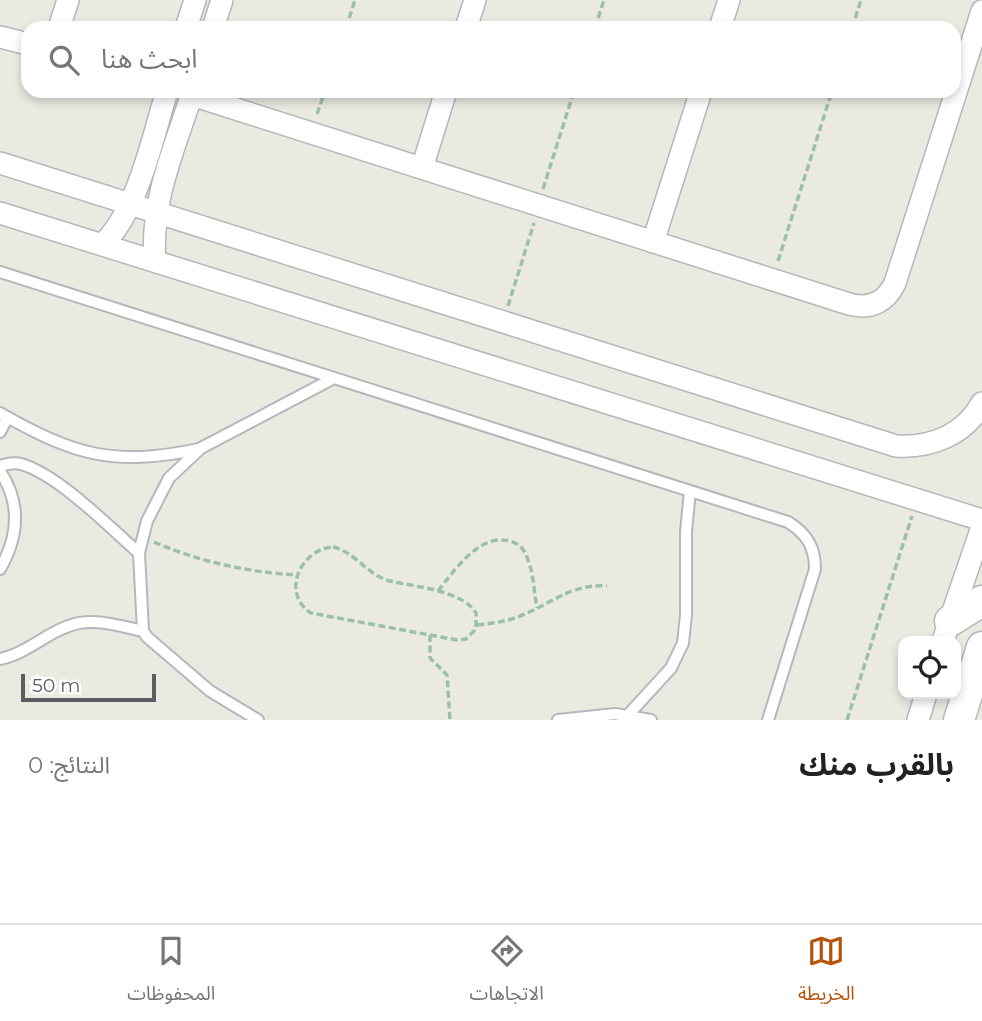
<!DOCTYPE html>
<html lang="ar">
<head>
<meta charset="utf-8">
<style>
	body { margin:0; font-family:Montserrat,"Noto Sans Arabic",sans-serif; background:#f6f6f6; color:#222; direction:rtl }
	.controls { position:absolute; right:21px; bottom:21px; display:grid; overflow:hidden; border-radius:14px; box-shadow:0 4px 10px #0003 }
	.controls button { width:63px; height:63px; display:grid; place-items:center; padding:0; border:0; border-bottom:2px solid #e0e0e0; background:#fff; color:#222; font:35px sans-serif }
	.scale { position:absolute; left:21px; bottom:18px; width:135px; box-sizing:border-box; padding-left:7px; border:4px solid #5a5d61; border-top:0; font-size:19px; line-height:24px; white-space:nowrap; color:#5a5d61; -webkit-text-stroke:5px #fff; paint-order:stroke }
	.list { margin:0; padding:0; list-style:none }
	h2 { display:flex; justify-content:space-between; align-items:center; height:91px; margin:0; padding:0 28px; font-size:30px }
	h2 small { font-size:23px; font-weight:400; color:#767676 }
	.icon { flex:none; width:38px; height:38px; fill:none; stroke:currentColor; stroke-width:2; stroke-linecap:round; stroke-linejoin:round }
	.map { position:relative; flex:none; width:982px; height:720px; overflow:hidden; direction:ltr }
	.search { position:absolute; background:#fff; box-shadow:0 4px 10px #0003; left:21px; right:21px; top:21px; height:77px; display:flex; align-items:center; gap:18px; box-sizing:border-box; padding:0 24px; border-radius:21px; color:#767676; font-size:26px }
	.sheet { height:203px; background:#fff }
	nav { display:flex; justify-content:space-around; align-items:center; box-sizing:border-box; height:98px; border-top:2px solid #e0e0e0; background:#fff; font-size:19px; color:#767676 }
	nav a { display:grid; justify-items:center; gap:4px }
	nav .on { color:#b45309 }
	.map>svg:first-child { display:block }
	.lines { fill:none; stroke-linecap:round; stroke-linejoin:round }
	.lane-casing { stroke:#b4b7bb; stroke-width:14 }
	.street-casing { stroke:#b4b7bb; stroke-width:24 }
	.secondary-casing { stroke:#b5b7bd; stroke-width:33 }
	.path { stroke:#9ac1a8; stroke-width:3.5; stroke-dasharray:7 3.5; stroke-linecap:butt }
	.lane { stroke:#fff; stroke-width:10 }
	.street { stroke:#fff; stroke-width:21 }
	.secondary { stroke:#fff; stroke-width:30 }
</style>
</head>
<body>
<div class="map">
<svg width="982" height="720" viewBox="0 0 982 720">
	<rect width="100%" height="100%" fill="#ebeae1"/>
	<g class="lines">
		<defs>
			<path id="lane" d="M 0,272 L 788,522 C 807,534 815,547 815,569 L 768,720
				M 0,413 C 74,455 113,467 199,449
				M 0,432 L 7,418
				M 0,466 C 7,464 14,462 21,464 C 59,475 109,527 139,553
				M 0,471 C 21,503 19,536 0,569
				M 0,659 C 29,653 50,629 79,623 C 100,619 123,627 143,631
				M 628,715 L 671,668 L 683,643 L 686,615 L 686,532 L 690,491
				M 258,720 L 210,691 L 147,637 L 143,631 L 139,553 L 147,521 L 169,478 L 201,448 L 334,378
				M 558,720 L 615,714 L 651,720"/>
			<path id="street" d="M 59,28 L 68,0
				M 186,28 L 195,0
				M 213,28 L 222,0
				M 466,28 L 475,0
				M 720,28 L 729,0
				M 0,37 L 28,44
				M 192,95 L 849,304 C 870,310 886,302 895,283 L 982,11
				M 0,163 L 896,446 C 931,448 965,435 982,403
				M 422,168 L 446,91
				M 0,213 L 982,520
				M 653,242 L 701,91
				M 102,245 C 138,211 152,139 167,91
				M 155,261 C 150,201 175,147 193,91
				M 943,641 L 982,527
				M 918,720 L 926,694"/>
			<path id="secondary" d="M 950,621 L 982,601
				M 959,720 L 982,647"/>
		</defs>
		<use href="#lane" class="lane-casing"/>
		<use href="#street" class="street-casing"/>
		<use href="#secondary" class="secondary-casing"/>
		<path class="path" d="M 346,28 L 355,0
			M 595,28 L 604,0
			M 852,28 L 861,0
			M 317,114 L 325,91
			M 543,189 L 574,91
			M 778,261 L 832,91
			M 508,306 L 534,223
			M 154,542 C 200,562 247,572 297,575
			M 333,547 C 354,551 367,575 390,581 C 415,587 462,590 476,613 L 476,629 L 466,639 L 457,640 L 311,613 C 280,593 301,549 333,547 Z
			M 438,591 C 455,570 479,533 510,541 C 520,544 525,550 528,560 C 534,575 534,593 537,608
			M 477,625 C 494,623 510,621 525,614 C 555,601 572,584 607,586
			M 430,635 L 430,658 L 447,675 L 450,720
			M 847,720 L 912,516"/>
		<use href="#lane" class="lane"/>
		<use href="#street" class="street"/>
		<use href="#secondary" class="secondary"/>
	</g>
</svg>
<div class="controls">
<button><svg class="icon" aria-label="locate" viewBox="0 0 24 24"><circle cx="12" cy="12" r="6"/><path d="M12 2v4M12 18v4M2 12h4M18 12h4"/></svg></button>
</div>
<div class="scale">50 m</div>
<div class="search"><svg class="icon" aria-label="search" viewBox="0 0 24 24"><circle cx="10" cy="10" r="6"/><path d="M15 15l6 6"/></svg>ابحث هنا</div>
</div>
<section class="sheet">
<h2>بالقرب منك<small>النتائج: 0</small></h2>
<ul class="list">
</ul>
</section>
<nav>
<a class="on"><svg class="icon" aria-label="map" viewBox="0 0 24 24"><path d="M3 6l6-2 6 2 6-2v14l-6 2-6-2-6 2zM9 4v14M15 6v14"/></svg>الخريطة</a>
<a><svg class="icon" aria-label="directions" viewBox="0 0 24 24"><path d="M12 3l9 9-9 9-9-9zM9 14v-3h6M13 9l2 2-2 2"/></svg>الاتجاهات</a>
<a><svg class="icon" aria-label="saved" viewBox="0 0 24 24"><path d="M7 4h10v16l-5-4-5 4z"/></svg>المحفوظات</a>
</nav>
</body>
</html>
